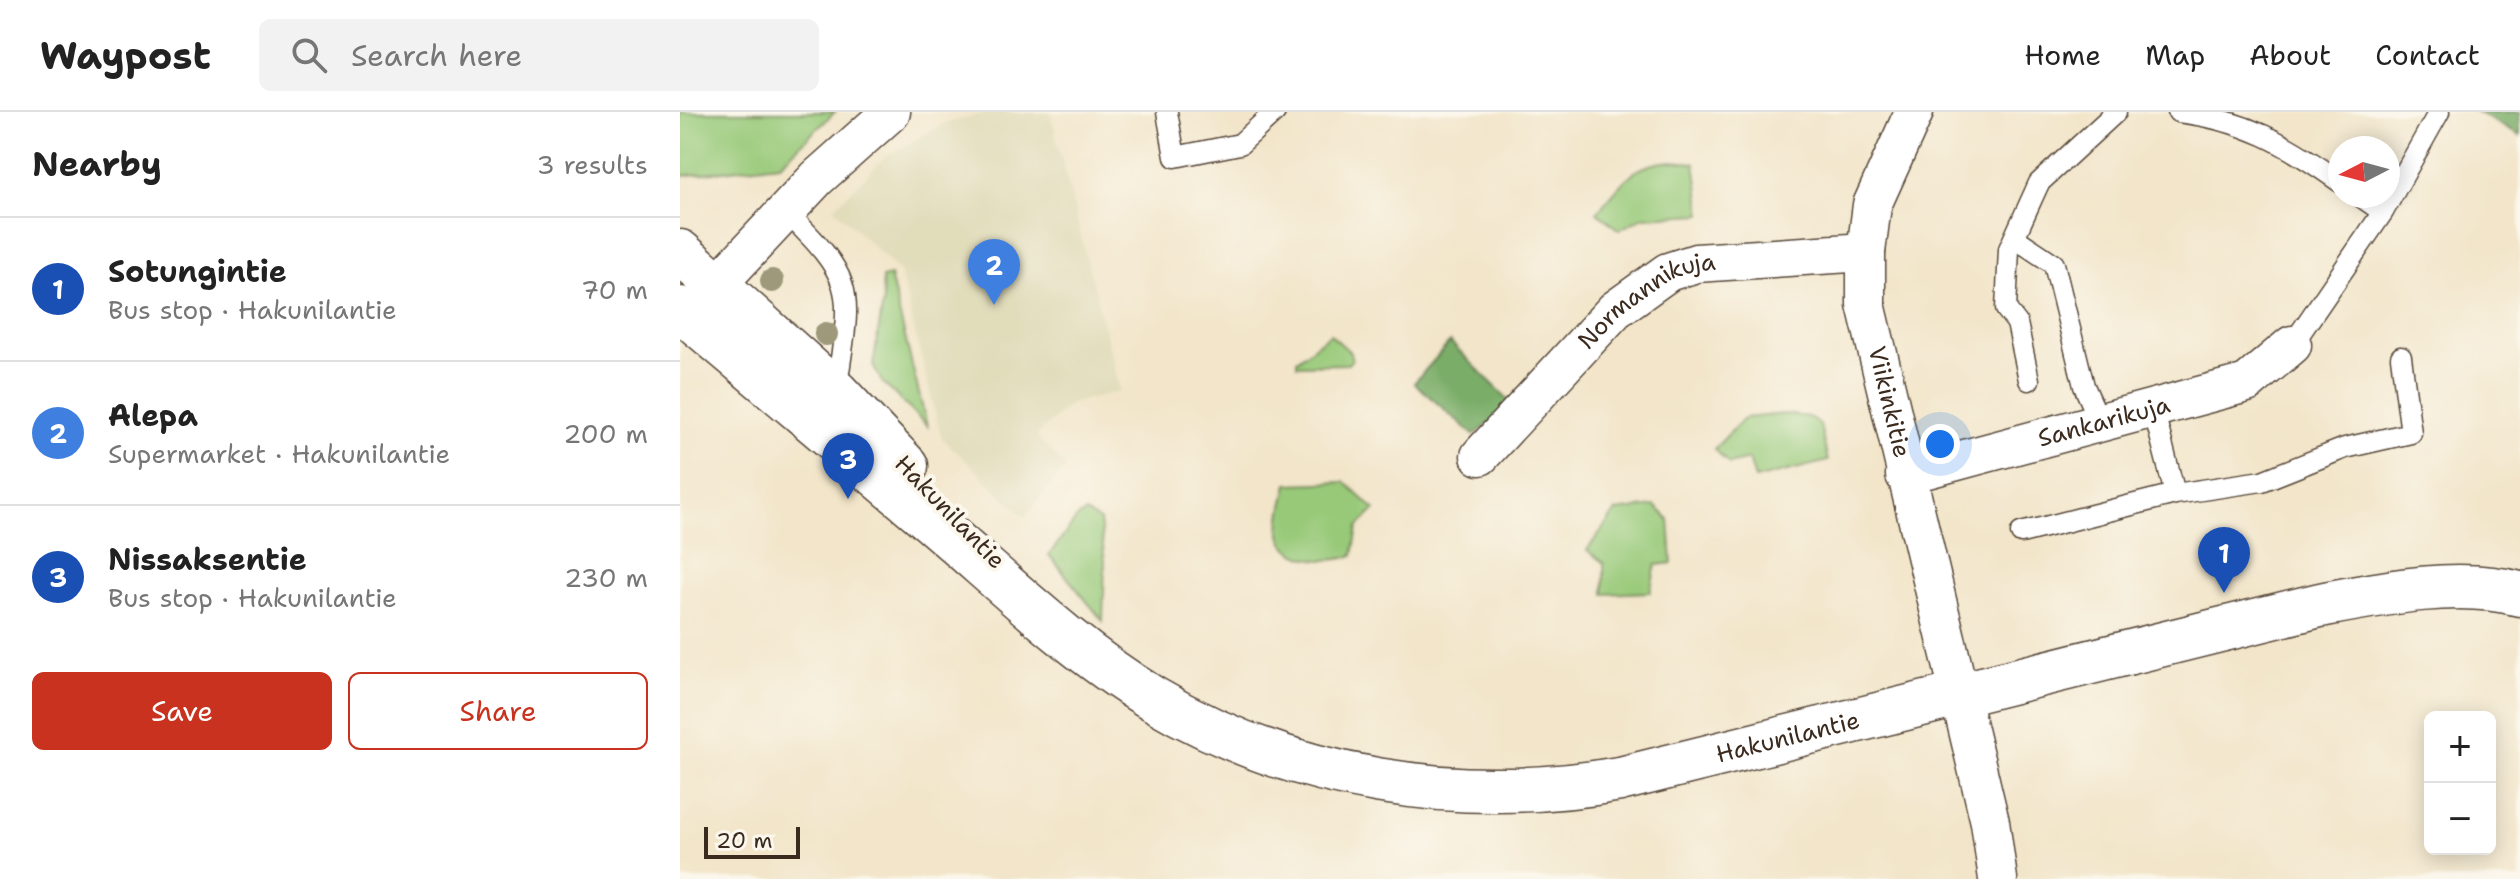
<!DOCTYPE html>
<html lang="en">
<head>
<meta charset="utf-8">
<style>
	body { margin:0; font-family:"Shantell Sans",sans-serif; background:#f2f2f2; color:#222 }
	.controls { position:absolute; right:24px; bottom:24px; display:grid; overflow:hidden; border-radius:12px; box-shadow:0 4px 20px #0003 }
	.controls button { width:72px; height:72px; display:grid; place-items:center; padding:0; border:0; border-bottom:2px solid #e0e0e0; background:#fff; color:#222; font:40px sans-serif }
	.compass { position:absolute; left:1648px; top:24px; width:72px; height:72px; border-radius:50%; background:#fff; box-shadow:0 4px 20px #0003; rotate:264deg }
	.scale { position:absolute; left:24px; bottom:20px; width:96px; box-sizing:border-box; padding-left:8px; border:4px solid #3b2a1e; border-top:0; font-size:22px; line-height:28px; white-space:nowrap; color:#3b2a1e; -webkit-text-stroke:6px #fbf7ec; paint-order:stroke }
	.you { position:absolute; left:1260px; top:332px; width:28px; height:28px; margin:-20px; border:6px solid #fff; border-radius:50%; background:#1a73e8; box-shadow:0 0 0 12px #1a73e833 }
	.badge { display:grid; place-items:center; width:52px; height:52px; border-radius:50%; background:#c8321e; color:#fff; font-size:26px; font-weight:700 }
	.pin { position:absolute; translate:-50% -66px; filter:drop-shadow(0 2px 4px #0008) }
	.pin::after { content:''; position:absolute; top:42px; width:28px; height:24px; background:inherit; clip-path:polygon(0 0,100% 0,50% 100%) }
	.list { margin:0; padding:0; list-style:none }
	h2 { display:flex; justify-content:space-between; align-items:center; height:104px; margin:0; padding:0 32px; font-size:34px }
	h2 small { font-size:26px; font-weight:400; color:#767676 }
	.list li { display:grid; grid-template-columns:52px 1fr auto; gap:24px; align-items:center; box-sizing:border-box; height:144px; padding:0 32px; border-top:2px solid #e0e0e0 }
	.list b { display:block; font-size:30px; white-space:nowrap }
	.list p { margin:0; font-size:26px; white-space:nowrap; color:#767676 }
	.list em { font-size:26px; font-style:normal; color:#767676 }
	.actions { display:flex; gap:16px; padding:24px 32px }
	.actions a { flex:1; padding:18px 0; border:2px solid #c8321e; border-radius:12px; text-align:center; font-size:28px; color:#c8321e }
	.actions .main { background:#c8321e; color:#fff }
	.icon { flex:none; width:44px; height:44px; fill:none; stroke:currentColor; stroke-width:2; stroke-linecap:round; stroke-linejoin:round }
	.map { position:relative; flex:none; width:1840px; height:767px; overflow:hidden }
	header { display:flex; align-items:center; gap:48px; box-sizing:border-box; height:112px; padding:0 40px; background:#fff; border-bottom:2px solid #e0e0e0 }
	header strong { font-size:38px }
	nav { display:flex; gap:44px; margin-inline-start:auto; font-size:28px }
	.search { width:560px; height:72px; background:#f2f2f2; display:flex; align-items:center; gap:20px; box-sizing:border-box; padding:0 28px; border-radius:12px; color:#767676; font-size:30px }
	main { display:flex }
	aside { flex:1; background:#fff }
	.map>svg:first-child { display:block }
	.built { fill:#e1dcba }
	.green { fill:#97c978; stroke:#697a4b; stroke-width:2 }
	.forest { fill:#79ad68; stroke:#5a6c43; stroke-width:2 }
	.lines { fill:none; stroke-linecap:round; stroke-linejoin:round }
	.service-casing { stroke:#564638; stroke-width:23 }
	.minor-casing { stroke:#564638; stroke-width:41 }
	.tertiary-casing { stroke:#564638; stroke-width:47 }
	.service { stroke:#fff; stroke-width:20 }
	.minor { stroke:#fff; stroke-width:38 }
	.tertiary { stroke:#fff; stroke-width:44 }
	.tree { fill:#9d997a }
	.labels { text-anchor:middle; stroke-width:8; stroke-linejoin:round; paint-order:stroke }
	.street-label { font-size:24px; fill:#3b2a1e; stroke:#fbf7ec }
</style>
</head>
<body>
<header>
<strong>Waypost</strong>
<div class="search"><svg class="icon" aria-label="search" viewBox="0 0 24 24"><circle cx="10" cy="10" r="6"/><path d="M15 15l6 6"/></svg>Search here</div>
<nav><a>Home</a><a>Map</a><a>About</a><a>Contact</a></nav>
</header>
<main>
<aside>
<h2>Nearby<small>3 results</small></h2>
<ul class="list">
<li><span class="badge" style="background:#1a4fb4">1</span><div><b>Sotungintie</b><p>Bus stop · Hakunilantie</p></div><em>70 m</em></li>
<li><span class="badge" style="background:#3f7fe0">2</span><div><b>Alepa</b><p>Supermarket · Hakunilantie</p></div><em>200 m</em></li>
<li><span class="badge" style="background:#1a4fb4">3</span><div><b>Nissaksentie</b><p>Bus stop · Hakunilantie</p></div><em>230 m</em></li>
</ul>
<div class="actions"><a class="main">Save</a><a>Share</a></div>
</aside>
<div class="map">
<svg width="1840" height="767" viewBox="0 0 1840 767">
	<rect width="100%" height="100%" fill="#fbf7ec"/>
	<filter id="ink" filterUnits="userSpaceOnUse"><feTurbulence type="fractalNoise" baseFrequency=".0125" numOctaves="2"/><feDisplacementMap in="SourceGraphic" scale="16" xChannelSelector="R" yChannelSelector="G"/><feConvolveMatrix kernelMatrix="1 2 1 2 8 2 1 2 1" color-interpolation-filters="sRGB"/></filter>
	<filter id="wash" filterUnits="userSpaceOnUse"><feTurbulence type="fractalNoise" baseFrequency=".006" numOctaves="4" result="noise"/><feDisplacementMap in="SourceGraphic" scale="32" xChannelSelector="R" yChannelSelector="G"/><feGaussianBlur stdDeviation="1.8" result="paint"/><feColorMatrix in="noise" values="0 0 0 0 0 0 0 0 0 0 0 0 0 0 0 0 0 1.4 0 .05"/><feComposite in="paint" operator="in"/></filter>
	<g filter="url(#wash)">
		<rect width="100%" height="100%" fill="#f2e5c9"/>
		<path class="built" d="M 310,0 L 370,0 L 440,279 L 391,291 L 356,324 L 386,355 L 345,405 L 261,325 L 220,160 L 154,96 L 206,44 L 266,11 Z"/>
		<path class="green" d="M 0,0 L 155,0 L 100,52 L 0,64 Z
			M 991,49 L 1015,51 L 1022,102 L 963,105 L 939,118 L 917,100 C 944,70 949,53 991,49 Z
			M 210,164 L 247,314 L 202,270 L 193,254 L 203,190 L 202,166 Z
			M 650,222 L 670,240 L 672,247 L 668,252 L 617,253 L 617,248 Z
			M 1105,302 L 1129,305 L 1140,313 L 1148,349 L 1075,367 L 1069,347 L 1049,352 L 1034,337 L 1064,306 Z
			M 665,370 L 695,398 L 678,415 L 673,443 C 653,452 608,451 601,423 C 598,409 605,387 608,372 Z
			M 975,394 L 989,407 L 992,451 L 976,453 L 970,480 L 924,482 L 924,451 L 907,438 L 936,399 Z
			M 406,401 L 420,409 L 425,450 L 423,509 L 369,443 L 398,405 Z"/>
		<path class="forest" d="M 1797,0 L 1840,0 L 1840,24 Z
			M 770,230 L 834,293 L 794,323 L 734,271 Z"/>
	</g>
	<g filter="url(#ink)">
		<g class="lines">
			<defs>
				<path id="service" d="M 487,0 L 495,45 L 560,32 L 595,0
					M 1498,0 C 1565,8 1606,31 1660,70
					M 1680,84 L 1703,100 L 1759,0
					M 105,99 C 181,172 170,181 156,280
					M 1335,126 L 1374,152 L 1404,274 L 1420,310
					M 1612,233 L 1703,100
					M 1349,268 L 1337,211 L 1326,197 L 1329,137 L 1359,71 L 1436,0
					M 1495,382 L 1582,369 L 1665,336 L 1731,321 L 1721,245
					M 1341,421 L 1495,382 L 1473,296"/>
				<g id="minor">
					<path id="s1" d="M 1234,0 L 1192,93 L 1186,140 L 1186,192 L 1310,710 L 1318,767"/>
					<path d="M 18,193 L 137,66 L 211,0"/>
					<path id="s2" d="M 800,344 L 935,198 L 988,160 L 1016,151 L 1186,140"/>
					<path id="s3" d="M 1225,363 L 1567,271 L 1612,233"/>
				</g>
				<g id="tertiary">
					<path d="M 0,140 L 156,280 L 226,354"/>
					<path id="s4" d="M 0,197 C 83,268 167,337 250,408 C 322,469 391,537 472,586 C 613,670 781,695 940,667 L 1640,493 C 1703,481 1777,466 1840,482"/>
				</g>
			</defs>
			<use href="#service" class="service-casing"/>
			<use href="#minor" class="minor-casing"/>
			<use href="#tertiary" class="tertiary-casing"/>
			<use href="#service" class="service"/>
			<use href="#minor" class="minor"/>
			<use href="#tertiary" class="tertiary"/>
		</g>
		<g class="tree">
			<circle cx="92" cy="169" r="12"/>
			<circle cx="146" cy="222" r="12"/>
		</g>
	</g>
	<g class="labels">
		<g class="street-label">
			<text dy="8" stroke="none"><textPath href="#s2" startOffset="232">Normannikuja</textPath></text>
			<text dy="8" stroke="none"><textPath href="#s1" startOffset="302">Viikinkitie</textPath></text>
			<text dy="8" stroke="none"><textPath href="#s3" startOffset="206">Sankarikuja</textPath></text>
			<text transform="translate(270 400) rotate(46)" y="8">Hakunilantie</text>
			<text dy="8" stroke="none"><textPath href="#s4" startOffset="1270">Hakunilantie</textPath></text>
		</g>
	</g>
</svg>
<div class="controls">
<button>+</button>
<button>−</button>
</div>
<svg class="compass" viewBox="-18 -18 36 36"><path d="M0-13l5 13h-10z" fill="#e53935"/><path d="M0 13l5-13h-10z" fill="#767676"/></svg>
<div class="scale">20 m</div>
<div class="you"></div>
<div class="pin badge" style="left:1544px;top:481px;background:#1a4fb4">1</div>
<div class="pin badge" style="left:314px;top:193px;background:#3f7fe0">2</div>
<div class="pin badge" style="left:168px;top:387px;background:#1a4fb4">3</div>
</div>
</main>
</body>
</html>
